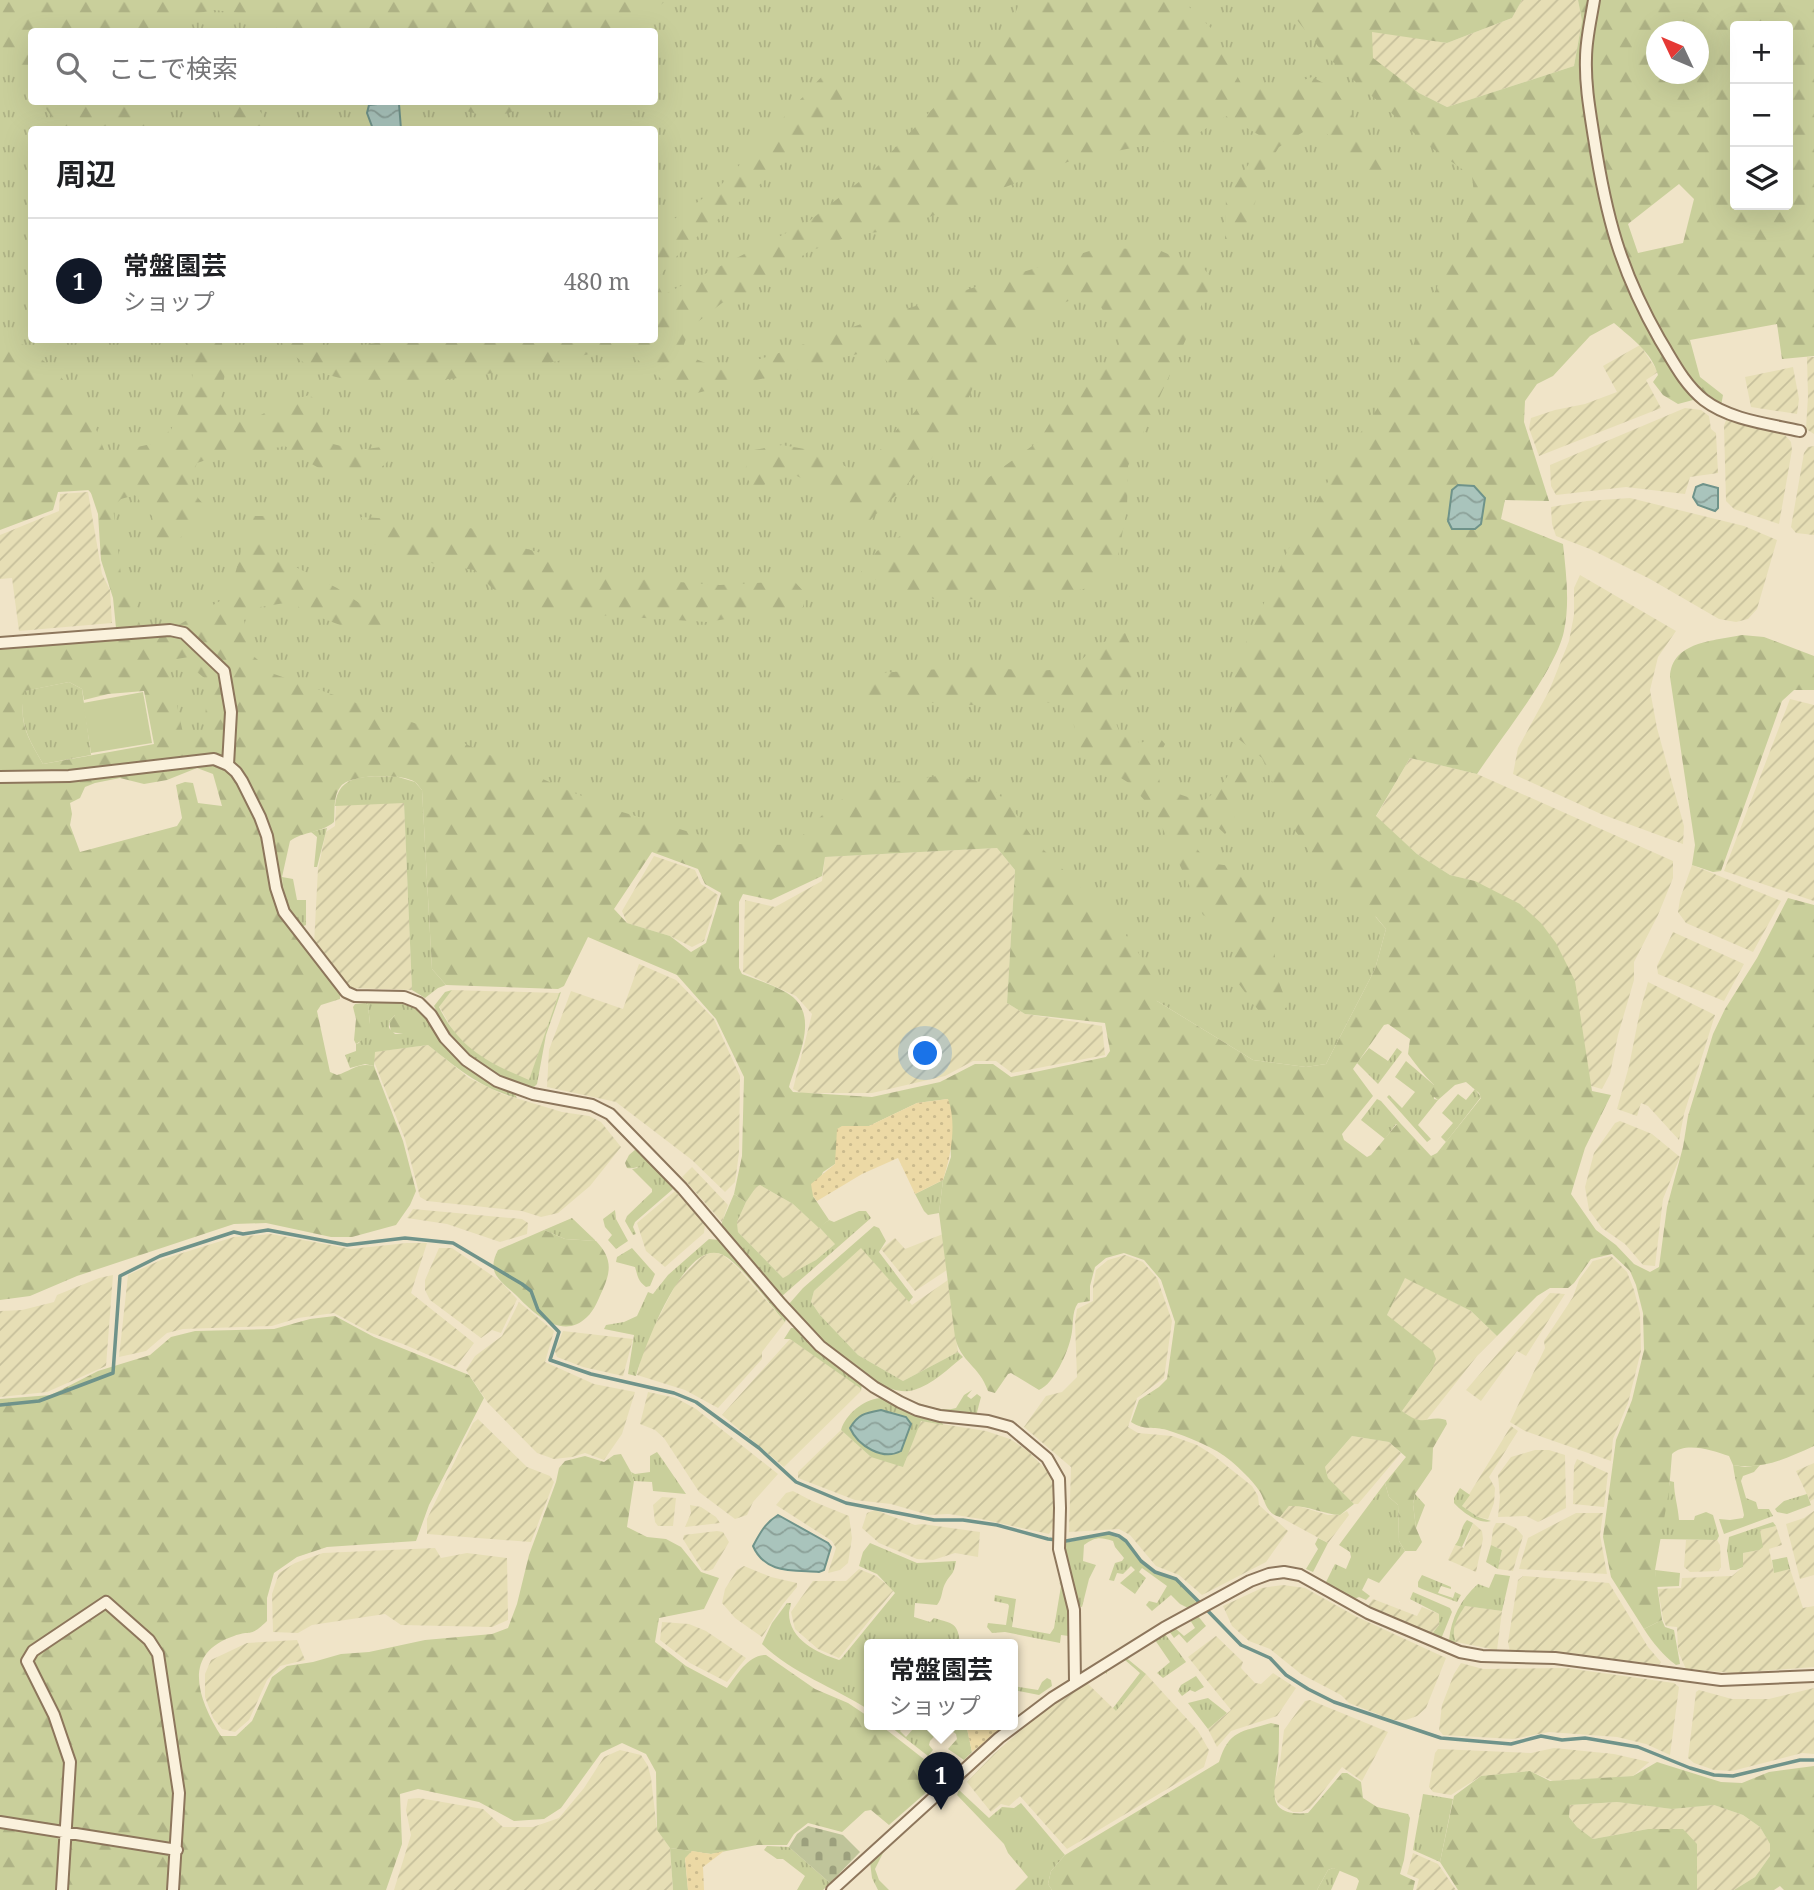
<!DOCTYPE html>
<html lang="ja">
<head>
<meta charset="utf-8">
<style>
	body { margin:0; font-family:"Noto Serif","Noto Sans JP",serif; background:#f2f2f2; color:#202124 }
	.controls { position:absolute; right:21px; top:21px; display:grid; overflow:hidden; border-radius:7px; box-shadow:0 7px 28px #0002 }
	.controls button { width:63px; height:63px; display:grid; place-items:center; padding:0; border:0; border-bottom:2px solid #e0e0e0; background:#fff; color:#202124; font:35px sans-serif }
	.compass { position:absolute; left:1646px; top:21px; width:63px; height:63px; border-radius:50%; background:#fff; box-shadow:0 7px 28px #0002; rotate:314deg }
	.you { position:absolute; left:926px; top:1054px; width:24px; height:24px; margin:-18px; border:5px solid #fff; border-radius:50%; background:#1a73e8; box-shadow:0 0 0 10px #1a73e833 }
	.badge { display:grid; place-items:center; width:46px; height:46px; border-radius:50%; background:#111827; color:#fff; font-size:23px; font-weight:700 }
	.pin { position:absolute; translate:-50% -58px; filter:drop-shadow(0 2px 4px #0008) }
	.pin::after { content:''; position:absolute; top:37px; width:24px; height:21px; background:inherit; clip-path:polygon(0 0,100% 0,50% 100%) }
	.popup { position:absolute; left:864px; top:1639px; width:154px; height:91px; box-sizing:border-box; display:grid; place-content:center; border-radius:7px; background:#fff; filter:drop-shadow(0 2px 5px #0005); font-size:23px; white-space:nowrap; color:#757577 }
	.popup b { font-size:26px; color:#202124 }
	.popup::after { content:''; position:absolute; left:50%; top:100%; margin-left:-14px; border:14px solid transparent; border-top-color:#fff }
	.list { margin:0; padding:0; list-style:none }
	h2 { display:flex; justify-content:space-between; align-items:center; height:91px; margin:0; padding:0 28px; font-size:30px }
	h2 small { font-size:23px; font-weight:400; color:#757577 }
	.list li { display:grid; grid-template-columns:46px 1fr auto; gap:21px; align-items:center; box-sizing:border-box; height:126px; padding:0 28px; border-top:2px solid #e0e0e0 }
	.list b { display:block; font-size:26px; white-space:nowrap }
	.list p { margin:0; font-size:23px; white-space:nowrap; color:#757577 }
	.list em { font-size:23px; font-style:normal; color:#757577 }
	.icon { flex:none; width:38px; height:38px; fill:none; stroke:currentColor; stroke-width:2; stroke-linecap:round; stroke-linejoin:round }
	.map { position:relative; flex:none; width:1814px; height:1890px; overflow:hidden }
	.search { position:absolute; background:#fff; box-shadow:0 7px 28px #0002; left:28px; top:28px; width:630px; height:77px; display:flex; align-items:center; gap:18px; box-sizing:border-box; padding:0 24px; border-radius:7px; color:#757577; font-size:26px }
	.panel { position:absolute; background:#fff; box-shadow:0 7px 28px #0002; left:28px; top:126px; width:630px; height:217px; border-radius:7px }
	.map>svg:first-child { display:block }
	.farmland { fill:url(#farmland-furrows) }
	.grass { fill:url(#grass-tufts); fill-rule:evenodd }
	.forest { fill:url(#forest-firs); fill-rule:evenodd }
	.sand { fill:url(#sand-dots) }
	.cemetery { fill:url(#cemetery-stones) }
	.pitch { fill:#c9cf9b }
	.water { fill:url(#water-waves); stroke:#6f938a; stroke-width:2 }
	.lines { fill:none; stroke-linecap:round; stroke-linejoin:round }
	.stream { stroke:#6f938a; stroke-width:3.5 }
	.minor-casing { stroke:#8d765c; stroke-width:14 }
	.minor { stroke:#faf1dc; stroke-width:10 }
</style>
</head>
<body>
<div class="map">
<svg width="1814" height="1890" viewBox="0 0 1814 1890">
	<defs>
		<pattern id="farmland-furrows" width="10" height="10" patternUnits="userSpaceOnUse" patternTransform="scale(1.75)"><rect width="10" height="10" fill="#e6deb5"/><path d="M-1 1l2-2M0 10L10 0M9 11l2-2" fill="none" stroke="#c6bf9b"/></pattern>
		<pattern id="grass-tufts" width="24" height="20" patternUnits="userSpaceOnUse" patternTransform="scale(1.75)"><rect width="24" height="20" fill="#c9cf9b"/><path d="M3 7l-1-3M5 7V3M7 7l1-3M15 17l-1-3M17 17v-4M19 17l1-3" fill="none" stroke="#aeb285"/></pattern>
		<pattern id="forest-firs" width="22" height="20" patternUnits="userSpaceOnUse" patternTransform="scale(1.75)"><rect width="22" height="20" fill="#c9cf9b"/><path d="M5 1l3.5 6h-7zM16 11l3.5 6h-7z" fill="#aeb285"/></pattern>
		<pattern id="sand-dots" width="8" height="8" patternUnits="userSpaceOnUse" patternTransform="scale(1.75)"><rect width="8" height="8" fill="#ecd9a5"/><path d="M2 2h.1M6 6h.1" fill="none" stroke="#cbbb8e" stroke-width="1.8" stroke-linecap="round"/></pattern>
		<pattern id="cemetery-stones" width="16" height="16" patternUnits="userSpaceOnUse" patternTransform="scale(1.75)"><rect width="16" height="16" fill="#bfc49a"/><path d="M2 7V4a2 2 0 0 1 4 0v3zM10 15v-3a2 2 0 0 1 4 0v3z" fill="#9ca07d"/></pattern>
		<pattern id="water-waves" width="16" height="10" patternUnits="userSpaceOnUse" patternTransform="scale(1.75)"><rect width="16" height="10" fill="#a9c4bc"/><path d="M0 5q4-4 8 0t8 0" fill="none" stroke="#8ba098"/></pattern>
	</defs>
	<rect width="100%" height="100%" fill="#f0e4c8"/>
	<path class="farmland" d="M 1522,0 L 1578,0 L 1582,21 L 1574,66 L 1447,107 L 1419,93 L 1372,58 L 1372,31 L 1447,43 L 1512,18 Z
		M 1640,345 L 1658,372 L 1646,380 L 1661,408 L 1539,456 L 1529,428 L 1531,418 L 1555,410 L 1585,404 L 1617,392 L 1603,366 Z
		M 1807,357 L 1814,357 L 1814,434 L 1806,429 L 1808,396 Z
		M 1793,367 L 1799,399 L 1797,414 L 1751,407 L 1745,377 Z
		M 1685,408 L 1701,410 L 1709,416 L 1711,429 L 1716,433 L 1718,473 L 1690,477 L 1685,494 L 1626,487 L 1556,495 L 1551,486 L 1550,465 Z
		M 1726,420 L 1785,435 L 1791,442 L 1792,450 L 1779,524 L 1734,509 L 1726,501 L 1724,426 Z
		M 1814,446 L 1814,535 L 1796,533 L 1791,527 L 1804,453 L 1808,447 Z
		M 88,492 L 102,574 L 110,590 L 112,623 L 19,631 L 12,578 L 0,579 L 0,535 L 59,511 L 60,494 Z
		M 1630,498 L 1744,526 L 1777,540 L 1757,609 L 1748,619 L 1736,622 L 1719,619 L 1650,579 L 1590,549 L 1556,536 L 1552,524 L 1551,507 L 1587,501 Z
		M 1580,575 L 1676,631 L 1658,657 L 1650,690 L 1657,728 L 1684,826 L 1683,844 L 1601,814 L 1513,774 L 1518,748 L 1549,691 L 1569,641 L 1574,615 L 1574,588 Z
		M 1790,699 L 1814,705 L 1814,901 L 1724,871 Z
		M 1410,758 L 1477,774 L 1673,861 L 1673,878 L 1658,915 L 1634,962 L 1634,980 L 1618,1035 L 1610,1074 L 1602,1089 L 1591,1086 L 1585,1052 L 1475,881 L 1450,875 L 1417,854 L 1376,817 Z
		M 404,802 L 412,990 L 351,988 L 343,982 L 314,944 L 318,869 L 326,832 L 335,826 L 336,805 Z
		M 997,848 L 1015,870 L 1007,1003 L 1025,1014 L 1102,1026 L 1105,1055 L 1012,1073 L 996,1061 L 973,1061 L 945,1076 L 872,1093 L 801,1093 L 793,1089 L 812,1014 L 796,996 L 743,972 L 745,900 L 775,907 L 822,881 L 825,857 Z
		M 654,856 L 695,870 L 701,884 L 718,895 L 704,941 L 692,947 L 670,936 L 627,923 L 622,911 Z
		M 1692,865 L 1781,901 L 1753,952 L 1686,923 L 1678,912 L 1680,899 Z
		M 1673,932 L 1744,964 L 1724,1001 L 1658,974 L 1657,966 Z
		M 639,964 L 676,980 L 714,1019 L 740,1076 L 739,1153 L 735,1182 L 725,1192 L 692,1160 L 616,1102 L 547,1087 L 549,1050 L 571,991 L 623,1009 Z
		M 1648,982 L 1715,1015 L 1684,1114 L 1679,1140 L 1648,1106 L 1641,1103 L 1637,1116 L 1617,1109 L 1629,1066 L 1640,1011 Z
		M 452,990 L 559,993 L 529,1081 L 495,1066 L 474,1053 L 455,1034 L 439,1006 Z
		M 428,1045 L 469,1078 L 502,1094 L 562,1112 L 589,1116 L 601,1122 L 621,1147 L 590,1186 L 558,1213 L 541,1217 L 522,1211 L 427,1201 L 420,1197 L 405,1139 L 373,1059 L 374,1052 Z
		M 1620,1121 L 1652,1134 L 1680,1157 L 1663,1199 L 1655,1266 L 1643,1265 L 1625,1244 L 1602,1228 L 1589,1210 L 1585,1187 L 1594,1153 L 1615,1123 Z
		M 692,1167 L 728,1205 L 722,1222 L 682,1177 Z
		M 760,1185 L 793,1204 L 836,1243 L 816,1260 L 788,1277 L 783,1278 L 738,1232 L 737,1222 L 746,1202 L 756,1186 Z
		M 675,1191 L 705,1224 L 704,1233 L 665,1267 L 646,1251 L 637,1223 Z
		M 413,1209 L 522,1219 L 528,1223 L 527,1234 L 500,1242 L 447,1224 L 407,1218 Z
		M 271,1234 L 351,1249 L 407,1243 L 427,1243 L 411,1293 L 474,1343 L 456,1367 L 403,1344 L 371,1333 L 334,1313 L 298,1318 L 272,1326 L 183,1329 L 167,1333 L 146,1351 L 119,1357 L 128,1275 L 163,1259 L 234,1237 Z
		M 943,1234 L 947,1270 L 915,1291 L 881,1249 L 895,1238 L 905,1249 Z
		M 861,1247 L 912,1305 L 948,1280 L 958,1352 L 903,1381 L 858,1355 L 820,1315 L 811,1302 L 814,1291 Z
		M 439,1248 L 452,1248 L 500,1281 L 517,1299 L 501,1333 L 492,1330 L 481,1338 L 430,1300 L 425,1290 L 425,1280 Z
		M 713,1252 L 723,1255 L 736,1266 L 785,1322 L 762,1352 L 762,1359 L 718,1408 L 685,1390 L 637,1375 L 644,1346 L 677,1282 L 701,1257 Z
		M 1125,1255 L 1143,1262 L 1157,1278 L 1172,1321 L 1164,1378 L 1137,1398 L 1128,1427 L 1138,1433 L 1172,1436 L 1197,1445 L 1213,1455 L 1252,1486 L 1258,1496 L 1259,1505 L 1288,1531 L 1266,1562 L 1202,1595 L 1179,1575 L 1156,1566 L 1130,1535 L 1119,1529 L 1069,1532 L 1071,1467 L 1024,1427 L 1046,1396 L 1062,1392 L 1077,1377 L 1075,1322 L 1077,1309 L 1093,1301 L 1093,1286 L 1096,1270 L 1108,1260 Z
		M 1611,1256 L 1627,1272 L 1634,1290 L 1640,1313 L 1641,1351 L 1628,1403 L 1613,1439 L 1611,1461 L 1525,1431 L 1510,1422 L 1545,1348 L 1544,1341 L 1573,1297 L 1579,1280 L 1593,1261 Z
		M 113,1275 L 106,1366 L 47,1392 L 0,1397 L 0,1311 L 22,1310 L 54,1302 L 57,1295 L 99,1278 Z
		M 1405,1277 L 1471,1311 L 1497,1336 L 1477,1356 L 1425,1422 L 1413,1419 L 1402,1411 L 1432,1370 L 1387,1315 Z
		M 1550,1293 L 1565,1294 L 1526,1356 L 1517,1351 L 1481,1401 L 1466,1390 Z
		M 519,1302 L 554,1331 L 545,1362 L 594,1384 L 635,1392 L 622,1434 L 604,1460 L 585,1453 L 572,1457 L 554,1459 L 537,1453 L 488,1403 L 466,1370 L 475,1356 L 502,1336 Z
		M 563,1331 L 633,1339 L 623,1376 L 583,1367 L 557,1357 L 555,1351 Z
		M 790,1339 L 843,1375 L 861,1388 L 861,1391 L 784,1467 L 722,1415 Z
		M 648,1392 L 676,1398 L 696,1409 L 778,1474 L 753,1502 L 747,1515 L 735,1519 L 699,1492 L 664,1438 L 655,1430 L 640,1424 Z
		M 478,1419 L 527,1467 L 550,1476 L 554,1482 L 531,1542 L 427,1534 L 427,1519 L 473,1423 Z
		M 922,1421 L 986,1431 L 1010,1439 L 1028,1451 L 1049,1473 L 1055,1492 L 1056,1522 L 1049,1534 L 981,1519 L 949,1514 L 929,1515 L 891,1504 L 855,1500 L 798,1478 L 798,1472 L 841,1430 L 871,1457 Z
		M 1511,1426 L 1518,1431 L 1489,1477 L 1495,1488 L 1494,1503 L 1488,1519 L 1478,1517 L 1462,1506 Z
		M 1352,1436 L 1389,1442 L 1401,1453 L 1358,1504 L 1354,1504 L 1328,1478 L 1325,1467 Z
		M 1535,1450 L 1549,1450 L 1565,1455 L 1566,1508 L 1538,1522 L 1526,1516 L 1498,1517 L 1500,1497 L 1498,1475 L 1511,1457 Z
		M 1577,1459 L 1608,1473 L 1604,1507 L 1573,1504 L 1574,1466 Z
		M 1814,1463 L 1814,1499 L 1810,1501 L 1796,1471 Z
		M 793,1491 L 812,1501 L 849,1516 L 852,1538 L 848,1563 L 840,1570 L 828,1573 L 836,1548 L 832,1541 L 776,1505 L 786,1493 Z
		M 662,1497 L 676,1498 L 673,1526 L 658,1526 L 655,1522 L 653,1505 Z
		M 690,1505 L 701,1507 L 716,1517 L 720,1523 L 685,1527 L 691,1513 Z
		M 1289,1506 L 1298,1506 L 1328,1515 L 1340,1515 L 1347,1511 L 1349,1515 L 1328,1543 L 1280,1517 Z
		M 875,1510 L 915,1525 L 922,1524 L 980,1532 L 978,1557 L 955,1553 L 933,1560 L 917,1559 L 879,1543 L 862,1528 L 867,1513 Z
		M 1814,1511 L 1814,1575 L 1800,1579 L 1786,1524 L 1804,1518 Z
		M 1576,1513 L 1603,1513 L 1600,1535 L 1607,1574 L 1519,1569 L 1528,1538 Z
		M 1473,1523 L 1482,1531 L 1483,1539 L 1476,1572 L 1448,1560 L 1455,1545 L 1464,1548 Z
		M 1496,1523 L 1504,1523 L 1516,1528 L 1523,1536 L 1513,1571 L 1498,1569 L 1502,1550 L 1491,1545 L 1493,1529 Z
		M 1776,1526 L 1782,1545 L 1769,1549 L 1774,1572 L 1790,1569 L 1803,1608 L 1814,1606 L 1814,1667 L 1734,1673 L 1686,1669 L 1678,1651 L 1677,1627 L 1666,1626 L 1663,1619 L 1658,1589 L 1681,1588 L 1682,1578 L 1732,1576 L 1743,1567 L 1743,1553 L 1759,1550 L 1760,1530 Z
		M 717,1531 L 723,1532 L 729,1542 L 713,1569 L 708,1571 L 702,1570 L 683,1539 L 684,1535 Z
		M 1686,1540 L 1717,1540 L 1720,1545 L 1721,1567 L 1718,1571 L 1690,1572 L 1684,1567 Z
		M 435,1548 L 441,1558 L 467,1553 L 507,1558 L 508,1620 L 492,1627 L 401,1625 L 385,1614 L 312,1625 L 298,1633 L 273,1632 L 272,1594 L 279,1573 L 295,1563 L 323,1553 Z
		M 744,1566 L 771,1577 L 797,1583 L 797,1587 L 783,1604 L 762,1637 L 735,1618 L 722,1603 L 725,1589 L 737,1570 Z
		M 859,1569 L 876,1576 L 894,1590 L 839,1658 L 818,1649 L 795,1629 L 791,1612 L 813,1581 L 846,1581 Z
		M 1523,1576 L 1609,1583 L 1648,1647 L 1661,1662 L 1659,1665 L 1549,1652 L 1510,1652 L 1508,1642 L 1518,1580 Z
		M 1283,1585 L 1305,1588 L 1357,1617 L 1446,1658 L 1426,1708 L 1417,1716 L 1406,1720 L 1393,1720 L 1349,1703 L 1341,1695 L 1301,1674 L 1270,1649 L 1249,1641 L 1232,1626 L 1223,1606 L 1262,1588 Z
		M 1373,1599 L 1417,1616 L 1422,1607 L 1439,1614 L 1439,1625 L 1432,1634 L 1412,1627 L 1368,1606 Z
		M 1465,1606 L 1502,1611 L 1497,1650 L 1456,1642 L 1453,1638 L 1455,1621 Z
		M 662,1622 L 689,1624 L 706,1631 L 746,1658 L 727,1682 L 690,1663 L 660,1640 Z
		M 1216,1636 L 1243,1662 L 1241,1668 L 1255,1683 L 1261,1684 L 1273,1673 L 1296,1688 L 1277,1716 L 1231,1731 L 1217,1747 L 1208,1729 L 1231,1710 L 1188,1657 Z
		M 297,1640 L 305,1660 L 280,1666 L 267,1680 L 249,1720 L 235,1732 L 222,1729 L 213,1718 L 205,1697 L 205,1674 L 211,1660 L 247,1643 Z
		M 1461,1663 L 1483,1669 L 1566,1668 L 1674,1683 L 1679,1687 L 1670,1755 L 1646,1744 L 1617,1737 L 1549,1732 L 1513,1739 L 1443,1735 L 1439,1730 L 1442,1705 L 1454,1674 Z
		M 1146,1674 L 1198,1731 L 1209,1750 L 1204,1767 L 1067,1849 L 1020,1796 L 1009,1806 L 1001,1804 L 991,1812 L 967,1782 L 994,1754 L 1049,1706 L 1085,1681 L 1116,1711 Z
		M 1814,1688 L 1814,1754 L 1802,1753 L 1732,1771 L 1714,1770 L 1694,1763 L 1688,1758 L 1696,1692 L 1699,1690 L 1732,1699 L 1769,1699 Z
		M 1310,1700 L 1388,1732 L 1362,1781 L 1342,1767 L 1310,1808 L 1301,1812 L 1293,1812 L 1278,1803 L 1272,1792 L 1280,1762 L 1284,1730 L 1305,1701 Z
		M 1554,1748 L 1614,1754 L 1649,1762 L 1633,1776 L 1553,1781 L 1530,1771 L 1481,1776 L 1451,1795 L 1433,1792 L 1429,1787 L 1435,1753 L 1438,1749 L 1531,1753 Z
		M 620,1750 L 641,1755 L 648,1766 L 651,1778 L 657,1830 L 670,1848 L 673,1890 L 394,1890 L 411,1835 L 406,1810 L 408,1799 L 419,1798 L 483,1809 L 503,1827 L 533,1827 L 559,1818 L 584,1788 L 604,1757 Z
		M 1617,1802 L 1672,1809 L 1714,1805 L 1743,1815 L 1760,1827 L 1770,1844 L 1770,1856 L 1755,1877 L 1734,1890 L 1697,1890 L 1697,1844 L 1648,1829 L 1593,1839 L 1577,1827 L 1569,1817 L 1570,1805 Z
		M 1413,1853 L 1438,1864 L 1456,1890 L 1416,1890 L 1419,1879 L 1407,1874 Z"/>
	<path class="grass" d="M 172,0 L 285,0 L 318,32 L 155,32 Z
		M 616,0 L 1292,0 L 1484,170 L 1482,199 L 1300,829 L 1386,929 L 1375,969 L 1326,1064 L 1306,1067 L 1253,1060 L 1157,1001 L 996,825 L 819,824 L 801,877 L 478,764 L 170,757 L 123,621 L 101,504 L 0,393 L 0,23 L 31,59 L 32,102 L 654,102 L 654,32 L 592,31 ZM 32,130 L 654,130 L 654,340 L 32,340 Z
		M 69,682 L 82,689 L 91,755 L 43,764 C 27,736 19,723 24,691 Z
		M 395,776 L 415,782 L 422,790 L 432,969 L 446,985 L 438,988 L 425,998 L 412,990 L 404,803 L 335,806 C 338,772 368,777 395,776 Z
		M 327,828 L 317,867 L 314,867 L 317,837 L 311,832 Z
		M 282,877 L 293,879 L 297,900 L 306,900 L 306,925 L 301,927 L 286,909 Z
		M 452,990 L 439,1007 C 459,1048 488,1063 529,1080 L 559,993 L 561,992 L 546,1035 L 537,1084 L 533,1088 C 490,1080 451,1045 434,1006 L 445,992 Z
		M 393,1001 L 421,1009 C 427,1018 432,1029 439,1038 C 457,1063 486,1082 514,1093 L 517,1098 C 480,1088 457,1068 428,1045 L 375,1052 L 374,1066 L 365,1064 L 350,1068 L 345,1055 L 356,1051 L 356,1044 L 359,1043 L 370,1024 L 368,1005 L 365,1003 ZM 395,1015 L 404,1015 L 403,1034 L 395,1034 L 389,1028 L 389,1021 Z
		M 1369,1048 L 1388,1061 L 1397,1048 L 1402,1052 L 1378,1084 L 1357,1063 Z
		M 1406,1061 L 1434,1085 L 1434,1099 L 1438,1100 L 1418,1125 L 1431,1139 L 1427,1142 L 1387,1097 L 1389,1095 L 1402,1108 L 1415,1092 L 1395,1077 Z
		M 1475,1089 L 1481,1097 L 1446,1142 L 1441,1137 L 1453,1123 L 1442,1113 L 1458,1094 L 1466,1100 Z
		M 1377,1099 L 1381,1101 L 1401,1124 L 1396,1124 L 1385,1139 L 1361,1120 Z
		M 645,1156 L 673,1189 L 635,1222 L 633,1227 L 636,1234 L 633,1235 L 625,1221 L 627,1216 L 652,1192 L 652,1189 L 632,1169 L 637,1168 Z
		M 943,1180 L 939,1213 L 928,1215 L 924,1211 L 915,1194 Z
		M 734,1194 L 746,1202 L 737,1222 L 738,1232 L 783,1278 L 816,1260 L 835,1244 L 819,1227 L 829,1220 L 834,1222 L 859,1211 L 866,1211 L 871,1218 L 781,1297 L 722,1229 L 722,1222 Z
		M 615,1210 L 616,1219 L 628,1241 L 616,1249 L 608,1240 L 612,1235 L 605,1227 L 603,1219 Z
		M 572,1218 L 596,1241 L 565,1239 L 544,1230 Z
		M 874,1226 L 879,1228 L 886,1241 L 879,1252 L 913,1297 L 909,1302 L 861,1248 L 814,1291 L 811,1302 L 820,1315 L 858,1355 L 903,1381 L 958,1352 L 963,1357 C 949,1368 932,1385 914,1390 C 877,1401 815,1334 792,1309 L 789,1304 L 803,1288 Z
		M 709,1239 L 719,1240 L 786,1317 L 785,1322 C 770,1305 741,1264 723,1255 C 685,1235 643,1351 636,1376 L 628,1374 L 634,1335 L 604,1329 L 606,1325 L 624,1322 L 637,1316 L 648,1292 L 653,1294 L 668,1275 Z
		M 632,1248 L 655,1274 L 650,1286 L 646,1287 C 637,1280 638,1276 635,1267 L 616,1262 L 617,1257 Z
		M 791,1328 L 795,1328 L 862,1384 L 861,1391 L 860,1388 L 790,1339 L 784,1339 Z
		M 972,1390 L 967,1396 L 971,1399 L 977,1394 L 981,1397 L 976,1416 C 949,1413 924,1410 900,1396 C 915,1402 941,1413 956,1408 L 964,1395 Z
		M 880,1398 L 906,1411 L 941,1422 L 944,1425 L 921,1421 L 903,1467 L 871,1457 L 841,1430 C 846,1414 863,1400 880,1398 ZM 888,1411 L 911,1424 L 901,1451 Z
		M 657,1452 L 660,1456 L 686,1494 L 653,1491 L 652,1482 L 634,1481 L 631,1472 L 635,1474 L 650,1472 L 650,1456 Z
		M 1733,1465 L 1745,1467 L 1760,1465 L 1754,1472 L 1743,1476 L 1741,1481 L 1746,1498 L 1756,1502 L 1758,1509 L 1769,1509 L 1773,1516 L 1724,1534 L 1719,1519 L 1730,1520 L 1743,1518 L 1744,1515 C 1741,1498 1735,1482 1733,1465 Z
		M 1670,1481 L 1674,1482 C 1674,1495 1678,1506 1679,1520 L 1694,1520 L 1695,1516 L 1706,1512 L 1713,1515 L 1719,1536 L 1717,1540 L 1659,1539 Z
		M 1385,1483 L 1389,1497 L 1398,1505 L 1399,1541 L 1405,1551 L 1379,1583 L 1368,1578 L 1362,1590 L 1370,1596 L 1366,1600 L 1359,1597 L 1354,1599 L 1326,1582 L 1335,1564 L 1346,1569 L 1351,1557 L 1350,1552 L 1339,1545 Z
		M 1460,1488 L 1470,1495 L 1462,1506 L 1478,1517 L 1491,1521 C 1480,1525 1462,1512 1454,1503 L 1454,1498 Z
		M 1415,1494 L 1425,1505 L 1416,1528 L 1413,1504 Z
		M 1807,1494 L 1811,1505 L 1787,1514 L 1777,1512 L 1775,1509 L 1784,1501 Z
		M 1467,1520 L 1473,1523 L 1462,1547 L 1455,1545 C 1462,1537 1460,1527 1467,1520 Z
		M 1773,1522 L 1776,1526 L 1760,1530 L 1763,1547 L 1759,1550 L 1743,1553 L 1743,1567 L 1736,1570 L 1730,1570 L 1727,1550 L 1729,1537 Z
		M 1109,1534 L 1125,1541 L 1140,1562 L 1154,1573 L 1176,1580 L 1197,1603 L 1188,1608 L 1180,1604 L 1171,1595 L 1152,1611 L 1146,1605 L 1149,1601 L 1157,1603 L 1167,1586 L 1142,1568 L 1139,1572 L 1146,1578 L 1135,1594 L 1120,1583 L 1135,1570 L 1131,1566 L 1123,1574 L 1117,1573 L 1114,1581 L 1109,1580 L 1115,1563 L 1122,1561 L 1124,1558 L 1115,1547 L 1113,1541 C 1099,1537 1096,1537 1084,1545 L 1083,1561 L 1096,1565 L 1089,1579 L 1082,1607 L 1079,1606 L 1065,1562 L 1064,1543 Z
		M 1318,1538 L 1328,1543 L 1313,1572 L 1306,1569 L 1318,1549 L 1315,1544 Z
		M 870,1543 L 917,1563 L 956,1561 C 953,1576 953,1571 946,1582 C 941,1590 943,1598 937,1605 L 915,1603 L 914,1617 L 930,1622 L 934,1618 C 953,1624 958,1622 960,1644 L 945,1644 L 945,1642 L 938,1640 L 937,1644 L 869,1644 L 869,1710 C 834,1687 793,1674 762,1644 L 772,1623 L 787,1603 L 791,1603 C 791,1606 789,1610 789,1613 C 789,1640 818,1653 839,1660 L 841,1659 L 895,1593 L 877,1574 L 859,1566 L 863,1552 Z
		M 1491,1545 L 1502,1550 L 1498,1569 L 1486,1562 Z
		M 1787,1557 L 1790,1569 L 1774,1573 L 1772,1560 Z
		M 1655,1570 L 1680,1573 L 1679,1586 L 1656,1587 Z
		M 1495,1574 L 1510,1576 L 1502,1611 L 1465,1606 C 1458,1617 1450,1629 1456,1642 L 1452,1643 L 1449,1641 C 1451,1618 1461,1599 1478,1584 L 1489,1588 Z
		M 1422,1575 L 1451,1587 L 1451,1589 L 1441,1586 L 1438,1593 L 1453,1598 L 1455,1592 L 1461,1595 L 1457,1602 L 1422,1589 L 1418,1587 L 1418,1582 Z
		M 1059,1582 C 1071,1593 1070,1619 1069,1636 L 1061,1635 L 1060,1643 L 1005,1632 L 992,1633 L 987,1627 L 988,1623 L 1006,1625 L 1009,1606 L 1008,1604 L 994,1601 L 995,1595 L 1016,1599 L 1012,1627 L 1050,1634 L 1054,1628 L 1061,1586 Z
		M 1413,1592 L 1450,1608 L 1452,1612 L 1441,1639 L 1432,1634 L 1439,1625 L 1439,1614 L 1410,1599 Z
		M 1198,1616 L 1206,1626 L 1187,1643 L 1179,1634 L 1174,1638 L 1169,1631 L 1175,1628 L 1184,1636 L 1195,1628 L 1190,1620 Z
		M 1662,1620 L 1665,1627 L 1674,1630 L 1680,1664 L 1676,1665 C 1663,1655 1653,1643 1644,1629 Z
		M 1165,1634 L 1186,1662 L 1163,1678 L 1157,1673 L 1170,1662 L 1155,1640 Z
		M 1124,1656 L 1146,1674 L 1116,1711 L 1113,1708 L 1140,1673 L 1125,1660 L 1107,1670 L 1107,1674 L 1102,1669 Z
		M 1013,1659 L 1017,1660 L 1013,1686 L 1038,1690 L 1042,1682 L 1047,1678 L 1051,1680 L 1052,1686 L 1039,1695 L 1013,1690 Z
		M 1196,1676 L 1204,1687 L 1195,1692 L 1190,1690 L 1182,1696 L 1178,1691 L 1181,1685 Z
		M 1208,1698 L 1227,1713 L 1208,1729 L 1188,1703 Z
		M 887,1724 L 905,1724 L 900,1731 L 906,1737 L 913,1729 L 907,1724 L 954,1724 L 948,1728 L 943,1727 L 930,1741 L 929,1745 L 933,1750 L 928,1756 Z
		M 959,1790 L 989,1818 L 1002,1807 L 1014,1808 L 1021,1803 L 1065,1855 L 1051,1871 L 1048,1884 L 1052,1890 L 1015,1890 L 1028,1877 L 1008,1853 L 1004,1844 L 957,1795 Z
		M 1423,1794 L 1453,1799 L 1440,1862 L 1413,1850 Z
		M 767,1846 L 789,1847 L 830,1883 L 823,1890 L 797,1890 L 805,1876 L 783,1859 L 777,1859 L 764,1850 Z
		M 670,1848 L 692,1851 L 685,1859 L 688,1890 L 673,1890 Z
		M 885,1849 L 875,1869 L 879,1880 L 889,1890 L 878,1890 L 872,1878 L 870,1862 Z
		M 1333,1868 L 1340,1870 L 1331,1890 L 1317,1890 L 1328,1870 Z"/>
	<path class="forest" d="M 0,0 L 667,0 L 625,32 L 282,31 L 254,15 L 215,10 L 182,16 L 167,31 L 32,32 L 31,91 L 0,54 Z
		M 1021,0 L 1182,0 L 1213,30 L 1242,85 L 1276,90 L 1312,77 L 1335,89 L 1348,110 L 1387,158 L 1383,174 L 1363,178 L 1339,145 L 1316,124 L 1279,147 L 1264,171 L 1255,203 L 1241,236 L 1225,239 L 1226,196 L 1256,154 L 1259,135 L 1226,116 L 1194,136 L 1075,159 L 941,213 L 887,231 L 852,235 L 808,252 L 772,276 L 757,289 L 722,303 L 690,328 L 683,347 L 696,359 L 722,370 L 770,356 L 884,316 L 1102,247 L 1161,251 L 1205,270 L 1213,280 L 1128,466 L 1127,509 L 1117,561 L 1100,585 L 1067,593 L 942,601 L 890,587 L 861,572 L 877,551 L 977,486 L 1039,441 L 1062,403 L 1107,366 L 1120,351 L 1118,334 L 1099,304 L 1077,298 L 1052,307 L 980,370 L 960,419 L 925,467 L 868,522 L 830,504 L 809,482 L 789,472 L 754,490 L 745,474 L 748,451 L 782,445 L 816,451 L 860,474 L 899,427 L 921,406 L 912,390 L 877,350 C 822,360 770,380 714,389 C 707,390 695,395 688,393 C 670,390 636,358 622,346 C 552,364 378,403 314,369 C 303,363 293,354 283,347 L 282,340 L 322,340 L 323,349 L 339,349 L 394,340 L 654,340 L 655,233 L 720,186 L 826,72 L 843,82 L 847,94 C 819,127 790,158 758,186 C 722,218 684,242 656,281 L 663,295 L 808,222 L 874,170 L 945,96 L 1013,18 Z
		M 1281,0 L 1522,0 L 1512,18 L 1447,43 L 1372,32 L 1373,58 L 1419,93 L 1447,107 L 1574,66 L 1582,21 L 1578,0 L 1814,0 L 1814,356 L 1782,359 L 1777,324 L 1690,340 L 1700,377 L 1723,395 L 1721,406 L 1693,400 L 1678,404 L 1663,395 L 1653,382 L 1658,375 C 1652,352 1631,338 1614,323 L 1590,336 L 1553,376 L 1537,384 L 1525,401 L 1524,422 L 1549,501 L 1505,500 L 1501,519 L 1563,544 C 1566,573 1570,602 1564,631 C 1556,670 1501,738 1477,774 L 1410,758 L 1376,816 L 1417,854 L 1450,875 L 1475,881 L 1520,904 L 1541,923 L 1556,943 L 1575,981 L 1592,1091 L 1611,1095 L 1585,1148 L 1571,1194 L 1596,1230 L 1616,1245 L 1634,1264 L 1650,1272 L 1659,1267 L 1667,1207 L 1683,1147 L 1688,1116 L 1713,1034 L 1725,1009 L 1757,958 L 1788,898 L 1814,905 L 1814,1446 C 1787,1458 1764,1470 1733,1465 L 1729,1456 C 1713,1451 1686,1441 1672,1454 L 1669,1491 L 1655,1570 L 1662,1620 L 1644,1629 L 1611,1577 L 1603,1537 L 1616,1440 L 1632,1400 L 1644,1350 L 1643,1313 L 1636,1285 L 1630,1271 L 1612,1254 L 1591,1259 L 1574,1283 L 1568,1288 L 1550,1288 L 1537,1296 L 1497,1336 L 1471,1311 L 1405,1278 L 1387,1315 L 1433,1351 L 1436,1359 L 1432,1370 L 1402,1411 C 1426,1429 1426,1414 1446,1420 L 1447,1424 L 1433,1448 L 1432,1469 L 1415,1494 L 1413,1504 L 1416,1528 L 1422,1542 L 1416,1551 L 1405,1551 L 1399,1541 L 1398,1505 L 1389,1497 L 1385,1483 L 1406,1457 L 1389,1442 L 1352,1436 L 1325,1467 L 1328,1478 L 1354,1504 L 1340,1515 C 1323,1514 1307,1505 1289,1506 L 1280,1517 C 1264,1513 1266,1499 1258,1489 C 1251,1479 1240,1469 1231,1461 C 1215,1447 1188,1437 1167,1430 C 1153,1426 1145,1431 1131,1422 L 1139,1400 L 1159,1387 L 1167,1379 L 1175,1322 L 1161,1280 L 1144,1260 L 1124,1253 L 1106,1258 L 1095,1267 L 1090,1286 L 1090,1301 L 1078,1303 C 1071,1313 1074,1325 1071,1337 C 1068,1352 1054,1384 1039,1390 L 1011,1373 L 1008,1374 L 995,1393 L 988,1391 C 979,1365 961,1363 955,1337 L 939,1213 L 943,1180 L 951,1157 L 948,1099 L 917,1103 L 869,1126 L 842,1126 L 835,1164 L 823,1172 L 813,1196 L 829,1220 L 819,1228 L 793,1204 L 760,1185 L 756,1187 L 746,1202 L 734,1194 L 742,1156 L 744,1077 L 716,1019 L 677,975 L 588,937 L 564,986 L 558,989 L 446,985 L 432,969 L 422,790 C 419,787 418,784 415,782 C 402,773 351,774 341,786 C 333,795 335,810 334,822 C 321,833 304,831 290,841 L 282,877 L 287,920 L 340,994 L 340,999 L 321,1005 L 317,1011 L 330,1072 L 337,1075 C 351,1071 358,1062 374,1066 L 403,1141 L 416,1191 L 410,1205 L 396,1225 L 352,1237 L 331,1237 L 266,1223 L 234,1224 L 77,1276 L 30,1296 L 0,1300 L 0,638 L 116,628 L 113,598 L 101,560 L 98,514 L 90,490 L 58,492 L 53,510 L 0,530 L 0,334 L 26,346 L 58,373 L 92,419 L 110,465 L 124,450 L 151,444 L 171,430 L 192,379 L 194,362 L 184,340 L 221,340 L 227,363 L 220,400 L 229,417 L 246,423 L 281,404 L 309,395 L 323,405 L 320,422 L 333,444 L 357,450 L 382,447 L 392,457 C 379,471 377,470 359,473 C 327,479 310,463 285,446 L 235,456 L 221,455 L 197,463 L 191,479 L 198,498 L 215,517 L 209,526 L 192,522 C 181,537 178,547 157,546 L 152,516 L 135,495 L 121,499 L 113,507 L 123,592 L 137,596 C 136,614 136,630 156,638 L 220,601 L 234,578 L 242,548 L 252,535 L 253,516 L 270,516 L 271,542 L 280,559 L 337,588 L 383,619 L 387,635 L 375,638 L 308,613 L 291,602 L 260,607 L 244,620 L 251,654 L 274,674 L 437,731 L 567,790 L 622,812 L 730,844 L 793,845 L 833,804 L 872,785 L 952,774 L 987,784 L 1010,805 L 1035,841 L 1123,931 L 1151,971 L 1157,1001 L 1253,1060 L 1306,1067 L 1326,1064 L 1375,969 L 1386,929 L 1376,917 L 1359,911 L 1339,895 L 1292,826 L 1262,758 L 1230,732 L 1235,667 L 1288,550 L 1336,468 L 1402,373 L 1434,294 L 1475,203 L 1472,176 L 1429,146 L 1325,55 ZM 1735,26 L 1788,26 L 1788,205 L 1735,205 ZM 1657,32 L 1699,32 L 1699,74 L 1657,74 ZM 1679,184 L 1694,199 L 1683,243 L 1638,253 L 1628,224 ZM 189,657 L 197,672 L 208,681 L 204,732 L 183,733 L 171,678 L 170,660 ZM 69,682 L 82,689 L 84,700 L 108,694 L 144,691 L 154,744 L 43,764 C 27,736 18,723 25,691 ZM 197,768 L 213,774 L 222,806 L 198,803 L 193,783 L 185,782 L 176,785 L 182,818 L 177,826 L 80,852 L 70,825 L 72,814 L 70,803 L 80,798 L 85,787 L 95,783 L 120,778 L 144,784 L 167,780 ZM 997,848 L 1015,870 L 1007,1003 L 1025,1014 L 1105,1023 L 1110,1051 L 1106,1057 L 1011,1077 L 993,1064 L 975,1064 L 940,1082 L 872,1097 L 793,1092 L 789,1087 C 796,1062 817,1022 796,1000 C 786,989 757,980 742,974 L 739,968 L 739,902 L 743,894 L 771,900 L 822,876 L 825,857 ZM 652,852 L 698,869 L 705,884 L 721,893 L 706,943 L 691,952 L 670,936 L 627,923 L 614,909 ZM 1388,1024 L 1410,1039 L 1408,1054 C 1416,1065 1424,1075 1434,1085 L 1430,1094 L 1438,1100 L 1455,1085 L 1466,1082 L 1479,1093 L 1481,1098 L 1437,1153 L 1431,1156 L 1401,1124 L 1397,1124 L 1371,1155 L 1367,1157 L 1344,1140 L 1342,1134 L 1373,1096 L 1353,1069 L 1384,1025 Z
		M 41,102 L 149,102 L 149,129 L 61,129 Z
		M 215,102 L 254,102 L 264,117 L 278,129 L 225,129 Z
		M 437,102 L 436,102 L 538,102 L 533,106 L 490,118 Z
		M 361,517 L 409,520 L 476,529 L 527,549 L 562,559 L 581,575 L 720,585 L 794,581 L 804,592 L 803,607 L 707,622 L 550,612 L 493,589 L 474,570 L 425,562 L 381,549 L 368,539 Z
		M 1125,633 L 1139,663 C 1133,681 1119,691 1110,709 L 1120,733 L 1140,743 L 1159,737 L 1165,744 L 1156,765 L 1160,783 L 1176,793 L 1202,802 L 1219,789 L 1237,762 L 1245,768 L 1249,787 L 1235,801 L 1234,824 L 1225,834 L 1209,819 L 1189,825 L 1191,842 L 1209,863 L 1238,867 L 1251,883 L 1267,896 L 1275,943 L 1275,972 L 1288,1006 L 1267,1022 L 1233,976 L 1233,931 L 1203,915 L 1155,812 L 1129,783 L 1100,765 L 1078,745 L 1072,715 L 1059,704 L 1013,699 L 992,706 L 880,700 L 875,711 L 860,708 L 861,689 L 878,673 L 972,667 L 1038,671 L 1074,668 L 1095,646 Z
		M 1742,635 L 1764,637 L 1814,656 L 1814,690 L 1794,690 L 1782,701 L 1721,871 L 1713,872 L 1692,865 L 1695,845 L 1670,677 C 1672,641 1714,641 1742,635 Z
		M 365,1003 L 368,1005 L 370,1024 L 373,1028 L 372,1034 L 356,1044 L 354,1040 L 356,1019 L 353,1007 L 355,1004 Z
		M 404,1014 L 409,1018 L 413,1026 L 403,1034 L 391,1032 L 389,1021 L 395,1015 Z
		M 636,1149 L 640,1150 L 645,1156 C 642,1166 638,1169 627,1168 L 625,1163 L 629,1155 Z
		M 544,1230 L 565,1239 L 596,1241 C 611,1257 612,1269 603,1289 C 599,1298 594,1311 587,1317 C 564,1340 536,1316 519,1298 C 512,1291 501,1283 496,1275 C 491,1266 494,1258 498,1250 Z
		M 335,1316 L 374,1337 L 469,1375 L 484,1398 L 429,1505 L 416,1541 L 327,1547 L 297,1557 L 274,1573 L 267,1598 L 267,1621 C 248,1639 253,1629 234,1636 C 180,1654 199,1700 221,1736 L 236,1736 L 252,1721 L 272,1677 L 287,1666 L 313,1662 L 341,1654 L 369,1652 L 425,1640 L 492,1634 L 508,1628 L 517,1604 L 529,1555 L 556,1482 L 559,1468 L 565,1461 L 585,1456 L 604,1462 L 614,1455 L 621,1454 L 631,1472 L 634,1481 L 627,1527 L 647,1537 L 666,1539 L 681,1547 L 701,1572 L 719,1578 L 704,1609 L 659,1618 L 655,1642 L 686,1666 L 727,1688 C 737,1675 748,1655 766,1655 L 815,1689 L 848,1703 L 869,1717 L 869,1724 L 879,1724 L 934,1767 L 937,1774 L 930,1789 L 889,1825 L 871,1810 L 865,1811 L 842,1832 L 808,1823 L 794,1834 L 787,1845 L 757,1845 L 711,1854 L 670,1848 L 657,1830 L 656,1772 L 646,1754 L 622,1743 L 601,1753 L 561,1808 L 544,1819 L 514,1821 L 479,1802 L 418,1789 L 400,1794 L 402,1844 L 386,1890 L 0,1890 L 0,1399 L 51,1395 L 98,1371 L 150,1355 L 171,1337 L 195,1331 L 274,1329 L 310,1319 Z
		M 1271,1723 L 1279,1725 C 1279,1737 1279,1748 1278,1760 C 1275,1789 1263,1817 1308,1813 L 1342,1773 L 1347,1773 L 1361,1782 L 1363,1798 L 1377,1807 L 1408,1814 L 1410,1818 L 1404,1860 L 1400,1874 L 1415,1881 L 1413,1890 L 1356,1890 L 1359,1881 L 1357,1878 L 1333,1868 L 1328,1870 L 1317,1890 L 1052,1890 L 1048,1884 L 1051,1871 L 1065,1855 L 1219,1762 C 1229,1730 1241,1732 1271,1723 Z
		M 954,1724 L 966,1724 L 972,1752 L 964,1760 L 948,1749 L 957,1739 L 956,1734 L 948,1728 Z
		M 1657,1762 L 1721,1782 L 1742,1783 L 1769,1772 L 1814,1766 L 1814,1890 L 1784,1890 L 1780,1886 L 1774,1890 L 1734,1890 L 1755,1877 L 1770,1856 L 1770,1844 L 1760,1827 L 1743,1815 L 1714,1805 L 1672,1809 L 1617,1802 L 1570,1805 L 1569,1817 L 1577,1827 L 1593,1839 L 1648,1829 L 1683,1829 L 1697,1844 L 1697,1890 L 1458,1890 L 1440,1862 L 1454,1796 L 1481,1776 L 1530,1771 L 1550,1781 L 1633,1776 Z"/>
	<path class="sand" d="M 948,1099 C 957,1123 951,1156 943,1180 L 915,1194 L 898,1158 L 862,1174 L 817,1201 L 813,1196 L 811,1184 L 835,1164 L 837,1129 L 842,1126 L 869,1126 L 917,1103 Z
		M 966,1724 L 1007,1724 L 972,1752 Z
		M 692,1851 L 711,1854 L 724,1851 L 703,1867 L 704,1890 L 688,1890 L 685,1858 Z"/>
	<path class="cemetery" d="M 808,1826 L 843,1835 L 860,1852 L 830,1883 L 789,1847 L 797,1834 Z"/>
	<path class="pitch" d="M 143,692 L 152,743 L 91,753 L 83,703 Z"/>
	<path class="water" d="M 395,102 L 399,104 L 401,129 L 373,129 L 367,113 L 369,105 Z
		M 1703,484 L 1718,488 L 1718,508 L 1715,511 L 1698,505 L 1693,497 L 1696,487 Z
		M 1458,485 L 1474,486 L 1485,498 L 1481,524 L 1475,529 L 1452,529 L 1448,521 L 1452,490 Z
		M 881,1410 L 906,1417 L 911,1424 L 901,1451 C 883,1461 858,1446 850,1428 C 858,1414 865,1413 881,1410 Z
		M 778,1515 L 828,1543 L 831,1547 L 824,1570 L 819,1572 C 793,1570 765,1574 753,1546 C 760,1533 765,1523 778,1515 Z"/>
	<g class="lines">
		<path class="stream" d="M 0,1405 L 39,1401 L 113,1373 L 120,1276 L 160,1256 L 234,1232 L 243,1234 L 268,1230 L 347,1245 L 405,1238 L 453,1243 L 522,1284 L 531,1291 L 538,1310 L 559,1332 L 550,1360 L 591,1374 L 674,1393 L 696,1402 L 759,1448 L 796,1482 L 846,1503 L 934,1520 L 963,1520 L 997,1525 L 1048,1539 L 1066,1541 L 1109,1533 L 1119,1536 L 1126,1541 L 1141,1561 L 1155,1572 L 1176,1579 L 1201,1604
			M 1206,1609 L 1241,1645 L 1270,1658 L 1286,1675 L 1308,1689 L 1334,1702 L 1441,1738 L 1511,1744 L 1541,1736 L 1562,1740 L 1585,1738 L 1638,1747 L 1690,1768 L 1714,1775 L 1733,1776 L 1800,1760 L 1814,1760"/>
		<defs>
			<path id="minor" d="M 1594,0 C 1591,19 1586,39 1586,58 C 1585,85 1590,112 1594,138 C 1606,216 1620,270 1660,340 C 1673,361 1684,384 1704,400 C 1730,420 1769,424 1800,431
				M 0,643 L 170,630 L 184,633 L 224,671 L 231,712 L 228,765
				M 0,777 L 69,776 L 214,759 L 228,765 L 236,772 L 242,781 L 260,817 L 267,836 L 276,888 L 284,912 L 346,992 L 355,996 L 404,997 L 419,1003 L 431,1015 L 445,1038 L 466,1060 L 497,1081 L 533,1094 L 592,1105 L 610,1114 L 682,1188 L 781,1304 L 820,1346 L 874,1387 L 900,1402 L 917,1410 L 940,1416 L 988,1421 L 1010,1427 L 1047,1458 L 1059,1479 L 1060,1508 L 1059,1549 L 1074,1610 L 1075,1682
				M 0,1822 L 177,1850
				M 62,1890 L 70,1762 L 54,1715 L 27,1661 L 33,1651 L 106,1602 L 149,1640 L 158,1654 L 179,1793 L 173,1890
				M 832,1890 L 999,1738 L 1052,1698 L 1164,1628 L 1250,1581 L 1269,1574 L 1284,1572 L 1300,1575 L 1368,1613 L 1460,1652 L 1482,1656 L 1555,1658 L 1721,1680 L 1814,1676"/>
		</defs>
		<use href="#minor" class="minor-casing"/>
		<use href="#minor" class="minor"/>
	</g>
</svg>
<div class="controls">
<button>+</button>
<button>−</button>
<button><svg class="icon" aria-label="layers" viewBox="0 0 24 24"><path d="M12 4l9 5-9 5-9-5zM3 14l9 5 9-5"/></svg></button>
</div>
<svg class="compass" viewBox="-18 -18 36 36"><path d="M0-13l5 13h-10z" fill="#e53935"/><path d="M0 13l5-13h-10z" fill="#757577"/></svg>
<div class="you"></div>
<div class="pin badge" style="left:941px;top:1810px">1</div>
<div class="popup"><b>常盤園芸</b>ショップ</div>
<div class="search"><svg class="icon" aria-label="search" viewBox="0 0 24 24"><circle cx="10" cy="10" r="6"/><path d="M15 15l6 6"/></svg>ここで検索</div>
<section class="panel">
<h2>周辺<small></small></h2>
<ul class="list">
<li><span class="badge">1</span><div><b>常盤園芸</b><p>ショップ</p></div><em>480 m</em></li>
</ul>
</section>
</div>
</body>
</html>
